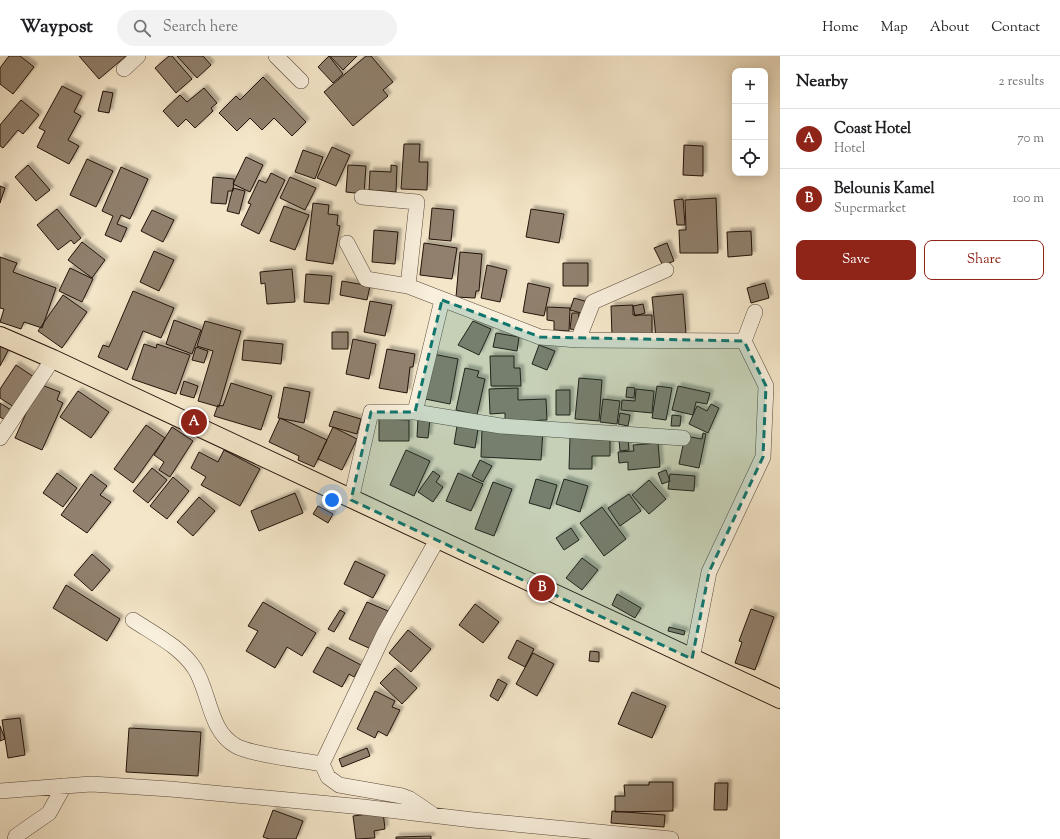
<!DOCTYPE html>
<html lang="en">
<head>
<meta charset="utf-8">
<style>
	body { margin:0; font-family:"Sorts Mill Goudy",serif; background:#f2f2f2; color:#202124 }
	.controls { position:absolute; right:12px; top:12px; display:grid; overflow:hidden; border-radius:8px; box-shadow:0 2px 10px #0003 }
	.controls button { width:36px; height:36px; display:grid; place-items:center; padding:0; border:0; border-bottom:1px solid #e0e0e0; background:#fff; color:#202124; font:20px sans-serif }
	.you { position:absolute; left:332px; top:444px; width:14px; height:14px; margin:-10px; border:3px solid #fff; border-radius:50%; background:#1a73e8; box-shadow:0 0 0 6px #1a73e833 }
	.badge { display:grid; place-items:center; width:26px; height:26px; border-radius:50%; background:#8f2418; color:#fff; font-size:13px; font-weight:700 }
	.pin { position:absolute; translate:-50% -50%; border:2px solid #fff; box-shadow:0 1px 4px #0006 }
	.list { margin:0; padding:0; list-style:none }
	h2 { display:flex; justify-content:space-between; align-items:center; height:52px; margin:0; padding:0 16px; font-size:17px }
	h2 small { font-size:13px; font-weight:400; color:#757577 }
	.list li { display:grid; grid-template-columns:26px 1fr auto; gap:12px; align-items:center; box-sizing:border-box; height:60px; padding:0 16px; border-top:1px solid #e0e0e0 }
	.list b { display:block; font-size:15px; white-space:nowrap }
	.list p { margin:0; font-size:13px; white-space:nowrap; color:#757577 }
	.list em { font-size:13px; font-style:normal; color:#757577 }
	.actions { display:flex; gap:8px; padding:12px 16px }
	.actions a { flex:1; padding:9px 0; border:1px solid #8f2418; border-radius:8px; text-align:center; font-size:14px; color:#8f2418 }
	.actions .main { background:#8f2418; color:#fff }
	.icon { flex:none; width:22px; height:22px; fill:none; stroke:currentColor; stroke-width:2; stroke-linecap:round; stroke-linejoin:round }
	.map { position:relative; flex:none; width:780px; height:783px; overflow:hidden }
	header { display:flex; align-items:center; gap:24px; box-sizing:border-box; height:56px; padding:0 20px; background:#fff; border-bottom:1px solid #e0e0e0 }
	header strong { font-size:19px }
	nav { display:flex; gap:22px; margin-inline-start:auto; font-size:14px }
	.search { width:280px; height:36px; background:#f2f2f2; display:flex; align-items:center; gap:10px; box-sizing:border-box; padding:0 14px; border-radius:22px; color:#757577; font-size:15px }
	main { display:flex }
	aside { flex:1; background:#fff }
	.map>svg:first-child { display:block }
	.building { fill:#90806d; stroke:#231209; filter:url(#shadow) }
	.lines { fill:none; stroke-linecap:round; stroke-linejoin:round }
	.minor-casing { stroke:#574739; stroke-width:16 }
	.major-casing { stroke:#231209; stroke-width:20 }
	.minor { stroke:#f8efdc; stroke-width:15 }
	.major { stroke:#f4e6c9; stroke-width:18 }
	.marked { fill:#0f766e; fill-opacity:0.2; stroke:#0f766e; stroke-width:3; stroke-dasharray:8 5; stroke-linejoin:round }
</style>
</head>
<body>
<header>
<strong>Waypost</strong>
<div class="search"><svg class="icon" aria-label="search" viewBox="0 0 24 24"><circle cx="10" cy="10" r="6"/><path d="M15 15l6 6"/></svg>Search here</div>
<nav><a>Home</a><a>Map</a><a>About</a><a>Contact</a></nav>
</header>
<main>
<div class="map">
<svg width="780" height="783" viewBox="0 0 780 783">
	<defs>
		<filter id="shadow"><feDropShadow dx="3.5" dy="-3.5" stdDeviation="1" flood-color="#0004"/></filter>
	</defs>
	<rect width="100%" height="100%" fill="#f4e6c9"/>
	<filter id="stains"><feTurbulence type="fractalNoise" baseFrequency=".005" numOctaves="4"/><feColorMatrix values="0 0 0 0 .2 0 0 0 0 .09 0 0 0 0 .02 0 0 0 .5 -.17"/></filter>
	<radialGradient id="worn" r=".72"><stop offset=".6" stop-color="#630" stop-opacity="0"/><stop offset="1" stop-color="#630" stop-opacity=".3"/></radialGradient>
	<path class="building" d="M 9,0 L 20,0 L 34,11 L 13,38 L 0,28 L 0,12 Z
		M 79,0 L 126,0 L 99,23 Z
		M 169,0 L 172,0 L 192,23 L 176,37 L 155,12 Z
		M 177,0 L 203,0 L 211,9 L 197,22 Z
		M 329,0 L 343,18 L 333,27 L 318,11 Z
		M 330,0 L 357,0 L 343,14 Z
		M 366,0 L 371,0 L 393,26 L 383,34 L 388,40 L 353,70 L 324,36 Z
		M 263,21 L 306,66 L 292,80 L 274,62 L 262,74 L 250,62 L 237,75 L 219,57 L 236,40 L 240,44 Z
		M 62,30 L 82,40 L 74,56 L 81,60 L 68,84 L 79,90 L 69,108 L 37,91 L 45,75 L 39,72 Z
		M 204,32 L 217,47 L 211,52 L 213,55 L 195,72 L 186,63 L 178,71 L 163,55 L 180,39 L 187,46 Z
		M 103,35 L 113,37 L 109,57 L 98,55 Z
		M 21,44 L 39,59 L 23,78 L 18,74 L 3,92 L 0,90 L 0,69 Z
		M 404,88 L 420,88 L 419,106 L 428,106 L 427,134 L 401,133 Z
		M 684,89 L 703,90 L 703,120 L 683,119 Z
		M 332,91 L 350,99 L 336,130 L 317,122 Z
		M 303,94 L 323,101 L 315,123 L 295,116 Z
		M 246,101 L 263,109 L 250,136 L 233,128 Z
		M 87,103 L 113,115 L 96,151 L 70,139 Z
		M 28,109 L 50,134 L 36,145 L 15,121 Z
		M 348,109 L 366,110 L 364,138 L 346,136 Z
		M 391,109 L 397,110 L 396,136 L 369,134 L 370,115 L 391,116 Z
		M 121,111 L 148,123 L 130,163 L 121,159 L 117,168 L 127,172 L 121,186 L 105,179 L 113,160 L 102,155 Z
		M 271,117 L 285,124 L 259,178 L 241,169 L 251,148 L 248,147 L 259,124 L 266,127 Z
		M 213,121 L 234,123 L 233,135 L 228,135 L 226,148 L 211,147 Z
		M 290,121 L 316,132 L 305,154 L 280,142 Z
		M 0,130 L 5,132 L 0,147 Z
		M 233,132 L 245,135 L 239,158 L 227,155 Z
		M 716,142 L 718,197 L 680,197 L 679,174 L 686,174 L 685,144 Z
		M 683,143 L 685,169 L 677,169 L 674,144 Z
		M 313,147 L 329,149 L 328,158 L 338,159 L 337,169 L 340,170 L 333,208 L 306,204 Z
		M 284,150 L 309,159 L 295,194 L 270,185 Z
		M 432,152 L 454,154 L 451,185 L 429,183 Z
		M 57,153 L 81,182 L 74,188 L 71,184 L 58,194 L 37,169 Z
		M 531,153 L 564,158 L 559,187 L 526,181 Z
		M 152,154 L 174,164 L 163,186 L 141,175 Z
		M 374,174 L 398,176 L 395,208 L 372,206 Z
		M 751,175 L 752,199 L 728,201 L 727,176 Z
		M 82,186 L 105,204 L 92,222 L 68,204 Z
		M 424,187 L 457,192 L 452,223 L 420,219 Z
		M 667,187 L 674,205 L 663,210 L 654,192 Z
		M 154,195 L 174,204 L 159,235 L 140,226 Z
		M 460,196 L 482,198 L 479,235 L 476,235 L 475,242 L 456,241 Z
		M 0,201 L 17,207 L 13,216 L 56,232 L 42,272 L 24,266 L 21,273 L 0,266 L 4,253 L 0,252 Z
		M 563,207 L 588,207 L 588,230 L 563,230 Z
		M 487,209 L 507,214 L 500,246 L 481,242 Z
		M 70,212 L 93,223 L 82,246 L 59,235 Z
		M 292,213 L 295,246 L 267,248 L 265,227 L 261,228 L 260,216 Z
		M 306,218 L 332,220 L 329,248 L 304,246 Z
		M 342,225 L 370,230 L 367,244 L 340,239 Z
		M 528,227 L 550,232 L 544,260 L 523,256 Z
		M 765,227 L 769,242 L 751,247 L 747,232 Z
		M 133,235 L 174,252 L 161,282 L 143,275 L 127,314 L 98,301 L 103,289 L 109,291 Z
		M 683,238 L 686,278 L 656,281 L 652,241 Z
		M 63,239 L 87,256 L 62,292 L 38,275 Z
		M 574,242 L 588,246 L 585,258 L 570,254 Z
		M 370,245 L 392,249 L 385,280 L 364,276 Z
		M 643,248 L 645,257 L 635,260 L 633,250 Z
		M 633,249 L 633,259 L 652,259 L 652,279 L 612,280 L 611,250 Z
		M 547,251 L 570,252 L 569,275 L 554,274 L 554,265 L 547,264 Z
		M 572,257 L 579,257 L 577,274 L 570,273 Z
		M 174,264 L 201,274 L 192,298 L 166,288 Z
		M 205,265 L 241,275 L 219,351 L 198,345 L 213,295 L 197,290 Z
		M 473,265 L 491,273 L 479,299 L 458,289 Z
		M 332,276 L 348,276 L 348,293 L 332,293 Z
		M 496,277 L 519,281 L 517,295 L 493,291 Z
		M 353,283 L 376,288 L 369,323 L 346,318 Z
		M 244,284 L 283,288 L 281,308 L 242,304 Z
		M 0,286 L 10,291 L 0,310 Z
		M 144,288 L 156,292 L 157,288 L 190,299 L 176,338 L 132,323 Z
		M 539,289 L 555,295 L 547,314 L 532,308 Z
		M 196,291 L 208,295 L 204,307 L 192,304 Z
		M 387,293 L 415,298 L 413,311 L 410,311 L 407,337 L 379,332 Z
		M 433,298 L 458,303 L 450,348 L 425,343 Z
		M 490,300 L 514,300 L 514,312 L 520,312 L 521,330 L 491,330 Z
		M 16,309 L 34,321 L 14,351 L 0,342 L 0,333 Z
		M 465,312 L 479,315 L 477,321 L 485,323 L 477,359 L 456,354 Z
		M 579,322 L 602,324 L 599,365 L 575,363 Z
		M 184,325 L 198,330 L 194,342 L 180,338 Z
		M 231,327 L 272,340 L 261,374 L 214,360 L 218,349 L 223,350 Z
		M 39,328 L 60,336 L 57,344 L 63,347 L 42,394 L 15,382 Z
		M 657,330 L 672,332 L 666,364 L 652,362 Z
		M 678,330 L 710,337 L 707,348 L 696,346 L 693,359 L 672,354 Z
		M 284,331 L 310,336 L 304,367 L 278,362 Z
		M 627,331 L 635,332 L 634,342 L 626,341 Z
		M 518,332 L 518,344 L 546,343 L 547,364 L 505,366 L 505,357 L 490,358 L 489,333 Z
		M 636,333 L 654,335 L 652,357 L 621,354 L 622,344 L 635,345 Z
		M 556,334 L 570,334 L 570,359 L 556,359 Z
		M 78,335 L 109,356 L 91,382 L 60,361 Z
		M 603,343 L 620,345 L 617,368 L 600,366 Z
		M 0,347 L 11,354 L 5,364 L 0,361 Z
		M 711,348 L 719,352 L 708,377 L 689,368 L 697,350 L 707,355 Z
		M 334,355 L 361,363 L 357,378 L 329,370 Z
		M 620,357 L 630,359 L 628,370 L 618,368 Z
		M 672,359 L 681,360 L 680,370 L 671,370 Z
		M 280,362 L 327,384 L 314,411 L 298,404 L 299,400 L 269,386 Z
		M 418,362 L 430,363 L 428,382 L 417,381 Z
		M 379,363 L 409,364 L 409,385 L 379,385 Z
		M 146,369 L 165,382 L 133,427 L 114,413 Z
		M 457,370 L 478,373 L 475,392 L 454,388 Z
		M 172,371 L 193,385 L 170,421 L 159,414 L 164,406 L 154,399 Z
		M 333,371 L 357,383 L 342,414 L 318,403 Z
		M 482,371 L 543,374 L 541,404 L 481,401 Z
		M 703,377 L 706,378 L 699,412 L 679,408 L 685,380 L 702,383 Z
		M 570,381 L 610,382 L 610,400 L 592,400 L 592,413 L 569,413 Z
		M 628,383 L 629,394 L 620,395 L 619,384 Z
		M 658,387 L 660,411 L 628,414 L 628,406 L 619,407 L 618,396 L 634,395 L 633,389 Z
		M 224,394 L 260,413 L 240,450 L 201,429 L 206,421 L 191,412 L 199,396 L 218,406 Z
		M 406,394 L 430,405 L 414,440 L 390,429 Z
		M 480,404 L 492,410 L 483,426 L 472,420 Z
		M 152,412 L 167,424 L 148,447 L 133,435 Z
		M 666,414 L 670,425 L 662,428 L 658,417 Z
		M 433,415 L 440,420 L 436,426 L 443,431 L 433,446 L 418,436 Z
		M 57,417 L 77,432 L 63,451 L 43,437 Z
		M 458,417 L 483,428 L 471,455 L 446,445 Z
		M 91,418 L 107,430 L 100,439 L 111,446 L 87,477 L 61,459 Z
		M 670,418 L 695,420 L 694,435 L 668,433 Z
		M 173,421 L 189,435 L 167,463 L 150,450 Z
		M 536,423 L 557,429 L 550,453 L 529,447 Z
		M 564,423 L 588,430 L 580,456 L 556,448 Z
		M 649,424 L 666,443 L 649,458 L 632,439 Z
		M 493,426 L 512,433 L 494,480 L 475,473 Z
		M 295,437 L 303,457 L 259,475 L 251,455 Z
		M 629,438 L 641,455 L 620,470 L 608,452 Z
		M 199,441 L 215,455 L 193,480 L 177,466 Z
		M 318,450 L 333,458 L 328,467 L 313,458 Z
		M 602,451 L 626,483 L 604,500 L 580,467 Z
		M 571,472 L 579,484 L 564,494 L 556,482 Z
		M 92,498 L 110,514 L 92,535 L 74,519 Z
		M 582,502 L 598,514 L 582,534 L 566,522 Z
		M 355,505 L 385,519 L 373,542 L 344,528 Z
		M 66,529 L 120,563 L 107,585 L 53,552 Z
		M 617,538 L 641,552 L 635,562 L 612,549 Z
		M 263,546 L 316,577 L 302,600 L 287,591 L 275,612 L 246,595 L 258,575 L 248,570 Z
		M 367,546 L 388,555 L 371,593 L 349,583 Z
		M 475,548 L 499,566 L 483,587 L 459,569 Z
		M 751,553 L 774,561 L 755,614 L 735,607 L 742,586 L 739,585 Z
		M 340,554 L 345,557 L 334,576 L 328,573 Z
		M 669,571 L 685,575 L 684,579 L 668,575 Z
		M 408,574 L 431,593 L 411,616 L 389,597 Z
		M 517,584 L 534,593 L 525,611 L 508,602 Z
		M 327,591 L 361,609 L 354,621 L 349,618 L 342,631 L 313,616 Z
		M 590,595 L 599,596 L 599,606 L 589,605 Z
		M 533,597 L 554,608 L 537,640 L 516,628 Z
		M 395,612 L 417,632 L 402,648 L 380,627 Z
		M 498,623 L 507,628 L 498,645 L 490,640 Z
		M 375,635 L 395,645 L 392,651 L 400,654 L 387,680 L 378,675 L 375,682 L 357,673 Z
		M 632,636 L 666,650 L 652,682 L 618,668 Z
		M 20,662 L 25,699 L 8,702 L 2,664 Z
		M 0,670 L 5,683 L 0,685 Z
		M 129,672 L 201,676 L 198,720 L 126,716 Z
		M 367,692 L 370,700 L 342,711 L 339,703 Z
		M 649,726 L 673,726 L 673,755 L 615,756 L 615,740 L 625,740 L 624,729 L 649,729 Z
		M 715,727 L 728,727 L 727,754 L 714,754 Z
		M 273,754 L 303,765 L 296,783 L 269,783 L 263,781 Z
		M 612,755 L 665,759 L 664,771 L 611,767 Z
		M 383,756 L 385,773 L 374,775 L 375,782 L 356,783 L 353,760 Z
		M 431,780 L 431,783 L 396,783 L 396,781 Z"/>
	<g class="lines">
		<defs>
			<path id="minor" d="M 276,0 L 301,25
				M 124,13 L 138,0
				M 362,141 L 417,146 L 408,230
				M 347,187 L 366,223 L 408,230 L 540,281 L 578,284 L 593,246 L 666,214
				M 578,284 L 744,285 L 755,256
				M 415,356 L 442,244
				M 0,382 L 53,303
				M 351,444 L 371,356 L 415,356 L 501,370 L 683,382
				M 133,564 C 154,578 181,591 195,613 C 210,637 209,675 236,690 C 253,699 301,704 322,708
				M 692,603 L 709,516 L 763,401 L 766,330 L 744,285
				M 0,735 L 91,728 L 170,733 L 363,751 L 473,764 L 671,783
				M 432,758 L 410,743 L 402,740 L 339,729 L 328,721 L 322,708 L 384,578 L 437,484
				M 15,783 L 16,780 L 49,757 L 64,730"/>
			<path id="major" d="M 0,280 L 53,303 L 780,643"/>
		</defs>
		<use href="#minor" class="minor-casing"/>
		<use href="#major" class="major-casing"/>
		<use href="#minor" class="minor"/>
		<use href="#major" class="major"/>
	</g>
	<path class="marked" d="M 442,244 L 540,281 L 744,285 L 766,330 L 763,401 L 709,516 L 692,603 L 351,444 L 371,356 L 415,356 Z"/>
	<rect width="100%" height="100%" filter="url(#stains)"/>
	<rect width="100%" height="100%" fill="url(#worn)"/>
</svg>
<div class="controls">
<button>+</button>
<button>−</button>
<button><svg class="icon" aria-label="locate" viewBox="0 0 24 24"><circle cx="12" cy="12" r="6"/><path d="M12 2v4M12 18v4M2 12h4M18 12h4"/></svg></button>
</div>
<div class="you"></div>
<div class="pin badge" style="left:194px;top:366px">A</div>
<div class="pin badge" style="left:542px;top:532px">B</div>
</div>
<aside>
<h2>Nearby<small>2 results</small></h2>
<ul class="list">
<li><span class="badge">A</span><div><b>Coast Hotel</b><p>Hotel</p></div><em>70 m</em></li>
<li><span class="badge">B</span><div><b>Belounis Kamel</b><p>Supermarket</p></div><em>100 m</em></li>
</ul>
<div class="actions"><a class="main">Save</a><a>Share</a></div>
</aside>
</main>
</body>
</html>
